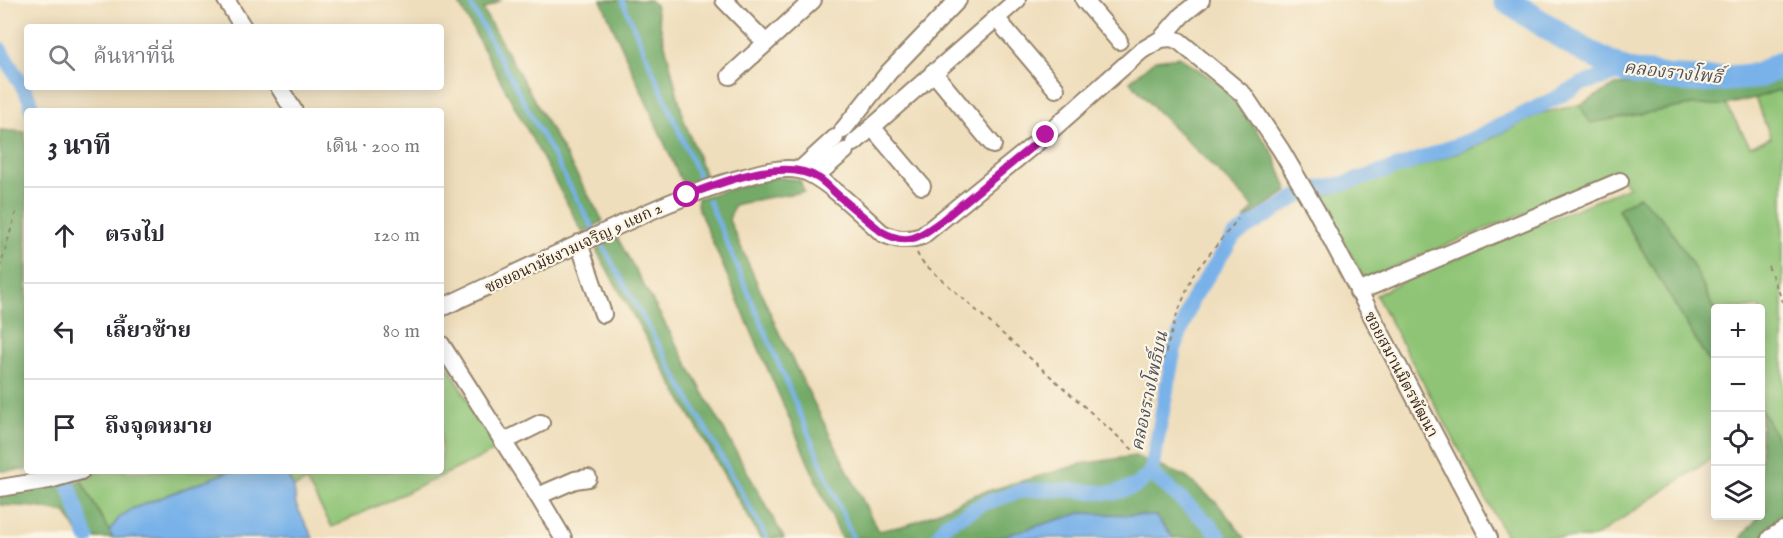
<!DOCTYPE html>
<html lang="th">
<head>
<meta charset="utf-8">
<style>
	body { margin:0; font-family:"IM FELL English","Noto Serif Thai",serif; background:#f2f2f3; color:#2b2b33 }
	.controls { position:absolute; right:18px; bottom:18px; display:grid; overflow:hidden; border-radius:6px; box-shadow:0 3px 15px #0003 }
	.controls button { width:54px; height:54px; display:grid; place-items:center; padding:0; border:0; border-bottom:2px solid #e1e1e2; background:#fff; color:#2b2b33; font:30px sans-serif }
	.stop { position:absolute; width:18px; height:18px; margin:-14px; border:4px solid #b5179e; border-radius:50%; background:#fff }
	.stop.end { background:#b5179e; border-color:#fff; box-shadow:0 2px 6px #0008 }
	.list { margin:0; padding:0; list-style:none }
	h2 { display:flex; justify-content:space-between; align-items:center; height:78px; margin:0; padding:0 24px; font-size:26px }
	h2 small { font-size:20px; font-weight:400; color:#7c7c81 }
	.list li { display:grid; grid-template-columns:39px 1fr auto; gap:18px; align-items:center; box-sizing:border-box; height:96px; padding:0 24px; border-top:2px solid #e1e1e2 }
	.list b { display:block; font-size:22px; white-space:nowrap }
	.list em { font-size:20px; font-style:normal; color:#7c7c81 }
	.icon { flex:none; width:33px; height:33px; fill:none; stroke:currentColor; stroke-width:2; stroke-linecap:round; stroke-linejoin:round }
	.map { position:relative; flex:none; width:1783px; height:538px; overflow:hidden }
	.search { position:absolute; background:#fff; box-shadow:0 3px 15px #0003; left:24px; top:24px; width:420px; height:66px; display:flex; align-items:center; gap:15px; box-sizing:border-box; padding:0 21px; border-radius:6px; color:#7c7c81; font-size:22px }
	.panel { position:absolute; background:#fff; box-shadow:0 3px 15px #0003; left:24px; top:108px; width:420px; height:366px; border-radius:6px }
	.map>svg:first-child { display:block }
	.green { fill:#8fc476; stroke:#65774a; stroke-width:1.5 }
	.forest { fill:#73aa67; stroke:#576a42; stroke-width:1.5 }
	.water { fill:#79b2e9; stroke:#5a6e84; stroke-width:1.5 }
	.lines { fill:none; stroke-linecap:round; stroke-linejoin:round }
	.stream { stroke:#79b2e9; stroke-width:4.5 }
	.canal { stroke:#79b2e9; stroke-width:15 }
	.river { stroke:#79b2e9; stroke-width:26 }
	.minor-casing { stroke:#95846d; stroke-width:20 }
	.path { stroke:#95846d; stroke-width:2; stroke-dasharray:4.5 4.5; stroke-linecap:butt }
	.minor { stroke:#fff; stroke-width:16 }
	.route { stroke:#b5179e; stroke-width:8 }
	.labels { text-anchor:middle; stroke-width:4.5; stroke-linejoin:round; paint-order:stroke }
	.street-label { font-size:16px; fill:#3b2a1e; stroke:#fcf5e5 }
	.water-label { font-size:18px; font-style:italic; fill:#4e535b; stroke:#fcf5e5 }
</style>
</head>
<body>
<div class="map">
<svg width="1783" height="538" viewBox="0 0 1783 538">
	<rect width="100%" height="100%" fill="#fcf5e5"/>
	<filter id="ink" filterUnits="userSpaceOnUse"><feTurbulence type="fractalNoise" baseFrequency=".0167" numOctaves="2"/><feDisplacementMap in="SourceGraphic" scale="12" xChannelSelector="R" yChannelSelector="G"/><feConvolveMatrix kernelMatrix="1 2 1 2 8 2 1 2 1" color-interpolation-filters="sRGB"/></filter>
	<filter id="wash" filterUnits="userSpaceOnUse"><feTurbulence type="fractalNoise" baseFrequency=".008" numOctaves="4" result="noise"/><feDisplacementMap in="SourceGraphic" scale="24" xChannelSelector="R" yChannelSelector="G"/><feGaussianBlur stdDeviation="1.35" result="paint"/><feColorMatrix in="noise" values="0 0 0 0 0 0 0 0 0 0 0 0 0 0 0 0 0 1.4 0 .05"/><feComposite in="paint" operator="in"/></filter>
	<g filter="url(#wash)">
		<rect width="100%" height="100%" fill="#efdebc"/>
		<path class="green" d="M 1779,90 L 1783,96 L 1783,451 L 1761,408 L 1760,308 L 1716,308 L 1715,312 L 1696,271 L 1667,224 L 1639,196 L 1618,210 L 1715,372 L 1715,456 L 1593,538 L 1507,538 L 1376,295 L 1414,276 L 1629,187 L 1619,174 L 1364,279 L 1319,197 L 1409,170 L 1474,147 L 1541,113 L 1580,105 L 1590,123 L 1692,105 L 1726,105 L 1750,146 L 1771,138 L 1755,98 Z
			M 441,354 L 497,450 L 332,527 L 306,481 L 294,488 L 285,471 L 441,471 Z
			M 101,471 L 230,471 L 132,509 L 119,518 L 109,531 L 81,480 Z"/>
		<path class="forest" d="M 457,0 L 501,0 L 483,10 L 603,221 L 583,233 Z
			M 601,0 L 650,0 L 655,5 L 684,120 L 707,180 L 682,183 Z
			M 1179,57 L 1222,85 L 1272,151 L 1288,191 L 1244,220 L 1254,207 L 1154,108 L 1130,81 L 1155,60 Z
			M 1783,70 L 1783,96 L 1779,90 L 1755,98 L 1726,105 L 1692,105 L 1590,123 L 1580,105 L 1616,85 L 1656,84 L 1737,86 L 1768,79 Z
			M 0,130 L 25,132 L 27,155 L 27,470 L 0,471 Z
			M 773,177 L 800,180 L 804,192 L 765,198 L 734,205 L 729,220 L 781,337 L 878,531 L 908,525 L 974,495 L 1081,464 L 1135,456 L 1186,477 L 1217,503 L 1245,538 L 1174,538 L 1155,516 L 1081,513 L 997,538 L 841,538 L 697,206 L 698,198 Z
			M 1639,196 L 1667,224 L 1696,271 L 1715,312 L 1715,372 L 1618,209 Z
			M 617,237 L 784,538 L 760,538 L 596,250 Z
			M 1761,408 L 1783,451 L 1783,525 L 1761,538 L 1741,538 L 1766,508 L 1761,498 Z
			M 81,480 L 113,538 L 81,538 L 66,513 L 36,507 L 0,505 L 0,491 L 47,488 Z"/>
		<path class="water" d="M 230,471 L 285,471 L 294,488 L 296,505 L 313,538 L 113,538 L 109,531 L 119,518 L 132,509 Z
			M 1081,513 L 1155,516 L 1174,538 L 997,538 Z"/>
		<g class="lines">
			<path class="stream" d="M 468,0 L 595,232
				M 622,0 L 699,177
				M 709,201 L 853,538
				M 599,239 L 767,538"/>
			<path class="canal" d="M 0,49 L 30,99 L 32,111
				M 64,471 L 87,538
				M 1151,473 L 1210,525 L 1220,538
				M 937,538 L 946,524 L 985,503 L 1024,490 L 1068,490 L 1114,493 L 1136,486 L 1151,473 L 1174,350 L 1192,300 L 1234,236 L 1308,190 L 1347,183 L 1404,165 L 1470,140 L 1560,96 L 1581,84 L 1625,71"/>
			<path class="river" d="M 1506,0 L 1578,47 L 1625,71 L 1671,78 L 1710,80 L 1758,76 L 1783,63"/>
		</g>
	</g>
	<g filter="url(#ink)">
		<g class="lines">
			<defs>
				<path id="minor" d="M 226,0 L 243,27
					M 724,0 L 766,43
					M 1084,0 L 1119,41
					M 996,18 L 1056,89
					M 1161,39 L 1182,15 L 1201,0
					M 933,72 L 993,145
					M 730,76 L 813,0
					M 279,87 L 294,111
					M 872,127 L 922,186
					M 843,130 L 889,72 L 958,0
					M 854,143 L 1017,0
					M 800,170 L 835,138
					M 816,176 L 845,151
					M 579,243 L 603,314
					M 1358,292 L 1620,181
					M 441,308 C 492,284 543,260 594,237 C 643,214 692,191 745,177 C 762,172 781,167 799,170 C 822,174 863,216 882,233 C 896,240 907,241 922,236 L 1046,135 L 1141,51 L 1161,39 L 1171,38 L 1179,41 L 1244,95 L 1281,150 L 1316,210 L 1489,538
					M 441,344 L 538,496 L 563,538
					M 503,442 L 541,423
					M 0,488 L 49,480 L 81,471
					M 538,496 L 575,480 L 588,478
					M 1770,538 L 1783,530"/>
			</defs>
			<use href="#minor" class="minor-casing"/>
			<path class="path" d="M 917,253 L 921,261 L 1132,449 L 1142,441 L 1149,407 L 1177,314 L 1194,273 L 1238,219
				M 1768,266 L 1783,302
				M 0,268 L 16,212"/>
			<use href="#minor" class="minor"/>
		</g>
	</g>
	<g class="lines" filter="url(#ink)">
		<path class="route" d="M 687,195 C 721,183 784,156 818,178 C 825,182 832,190 839,196 C 853,208 867,220 882,232 C 907,246 918,238 940,222 L 1046,135"/>
	</g>
	<g class="labels">
		<g class="street-label">
			<text transform="translate(573 247) rotate(-25)" y="6">ซอยอนามัยงามเจริญ 9 แยก 2</text>
			<text transform="translate(1402 374) rotate(62)" y="6">ซอยสมานมิตรพัฒนา</text>
		</g>
		<g class="water-label">
			<text transform="translate(1673 72) rotate(6)" y="6">คลองรางโพธิ์</text>
			<text transform="translate(1149 391) rotate(-78)" y="6">คลองรางโพธิ์บน</text>
		</g>
	</g>
</svg>
<div class="controls">
<button>+</button>
<button>−</button>
<button><svg class="icon" aria-label="locate" viewBox="0 0 24 24"><circle cx="12" cy="12" r="6"/><path d="M12 2v4M12 18v4M2 12h4M18 12h4"/></svg></button>
<button><svg class="icon" aria-label="layers" viewBox="0 0 24 24"><path d="M12 4l9 5-9 5-9-5zM3 14l9 5 9-5"/></svg></button>
</div>
<div class="stop" style="left:687px;top:195px"></div>
<div class="stop end" style="left:1046px;top:135px"></div>
<div class="search"><svg class="icon" aria-label="search" viewBox="0 0 24 24"><circle cx="10" cy="10" r="6"/><path d="M15 15l6 6"/></svg>ค้นหาที่นี่</div>
<section class="panel">
<h2>3 นาที<small>เดิน · 200 m</small></h2>
<ul class="list">
<li><svg class="icon" aria-label="ahead" viewBox="0 0 24 24"><path d="M12 20V5M6 11l6-6 6 6"/></svg><div><b>ตรงไป</b></div><em>120 m</em></li>
<li><svg class="icon" aria-label="left" viewBox="0 0 24 24"><path d="M17 20v-9H6M10 6l-5 5 5 5"/></svg><div><b>เลี้ยวซ้าย</b></div><em>80 m</em></li>
<li><svg class="icon" aria-label="arrive" viewBox="0 0 24 24"><path d="M6 21V4h12l-3 4 3 4H6"/></svg><div><b>ถึงจุดหมาย</b></div></li>
</ul>
</section>
</div>
</body>
</html>
